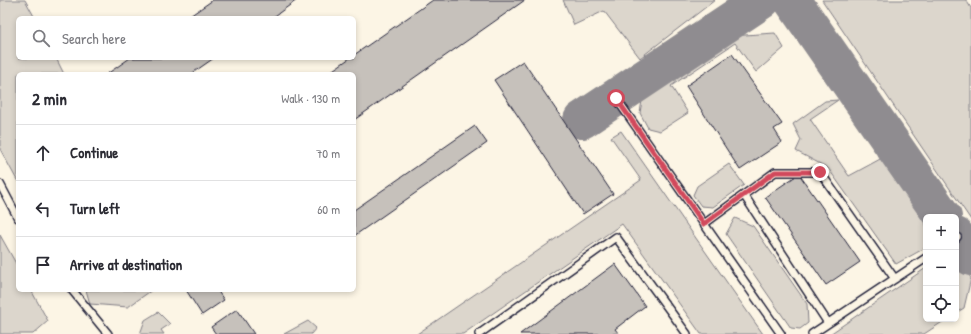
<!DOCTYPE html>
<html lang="en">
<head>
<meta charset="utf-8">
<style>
	body { margin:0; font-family:"Patrick Hand",sans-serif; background:#f2f2f3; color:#2b2b33 }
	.controls { position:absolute; right:12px; bottom:12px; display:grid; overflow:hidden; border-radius:6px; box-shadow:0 2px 6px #0003 }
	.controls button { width:36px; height:36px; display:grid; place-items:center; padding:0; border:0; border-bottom:1px solid #e1e1e2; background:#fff; color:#2b2b33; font:20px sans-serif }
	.stop { position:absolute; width:12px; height:12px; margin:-9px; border:3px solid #d1495b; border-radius:50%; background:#fff }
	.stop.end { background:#d1495b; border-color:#fff; box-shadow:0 1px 4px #0008 }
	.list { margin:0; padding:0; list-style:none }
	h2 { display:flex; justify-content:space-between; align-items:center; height:52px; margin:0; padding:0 16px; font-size:17px }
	h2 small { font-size:13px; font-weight:400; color:#7c7c81 }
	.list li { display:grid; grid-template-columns:26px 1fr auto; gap:12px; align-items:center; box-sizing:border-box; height:56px; padding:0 16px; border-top:1px solid #e1e1e2 }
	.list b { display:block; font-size:15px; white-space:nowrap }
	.list em { font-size:13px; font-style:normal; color:#7c7c81 }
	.icon { flex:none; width:22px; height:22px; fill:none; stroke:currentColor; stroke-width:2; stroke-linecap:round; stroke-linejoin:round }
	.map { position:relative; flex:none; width:971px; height:334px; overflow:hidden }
	.search { position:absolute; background:#fff; box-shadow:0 2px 6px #0003; left:16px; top:16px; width:340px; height:44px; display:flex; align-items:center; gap:10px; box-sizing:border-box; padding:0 14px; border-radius:6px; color:#7c7c81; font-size:15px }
	.panel { position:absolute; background:#fff; box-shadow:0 2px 6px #0003; left:16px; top:72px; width:340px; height:220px; border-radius:6px }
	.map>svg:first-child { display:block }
	.green { fill:#dcd6cc; stroke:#7f7c84 }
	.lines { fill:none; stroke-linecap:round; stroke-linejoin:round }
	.taxiway { stroke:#8f8c90; stroke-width:38 }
	.building { fill:#c6c1bb; stroke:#22223b }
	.lane-casing { stroke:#22223b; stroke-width:10 }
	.lane { stroke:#fcf5e5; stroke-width:7 }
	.route { stroke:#d1495b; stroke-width:5 }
</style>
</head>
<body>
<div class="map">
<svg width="971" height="334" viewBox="0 0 971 334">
	<rect width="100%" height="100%" fill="#fcf5e5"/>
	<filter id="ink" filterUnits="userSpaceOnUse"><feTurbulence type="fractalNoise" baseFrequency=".025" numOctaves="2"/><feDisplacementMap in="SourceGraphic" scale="8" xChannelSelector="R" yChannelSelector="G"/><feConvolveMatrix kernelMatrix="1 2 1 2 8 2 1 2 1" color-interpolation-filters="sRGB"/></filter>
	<g filter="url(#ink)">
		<path class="green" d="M 0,0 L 25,0 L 35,18 L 18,18 L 18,58 L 56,58 L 64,74 L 18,74 L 18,182 L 0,149 Z
			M 563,0 L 715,0 L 640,58 L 604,11 L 574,25 Z
			M 822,0 L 966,0 L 971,8 L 971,220 Z
			M 775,33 L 784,48 L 756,72 L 735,43 L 671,86 L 688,113 L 660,131 L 648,128 L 640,113 L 643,94 L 730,36 Z
			M 838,100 L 810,119 L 849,176 L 882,158 L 927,217 L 925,248 L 896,264 L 828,168 L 796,151 L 801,140 L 793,124 L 825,101 Z
			M 621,131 L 763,334 L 701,334 L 622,224 L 463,334 L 417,334 L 641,180 L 611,137 Z
			M 729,164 L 744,185 L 713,207 L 701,206 L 693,195 L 697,186 Z
			M 735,218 L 753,226 L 807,304 L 808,323 L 800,329 L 791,328 L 726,234 Z
			M 0,235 L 18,267 L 18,290 L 31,290 L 48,321 L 33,334 L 0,334 Z
			M 956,264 L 962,265 L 971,278 L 964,308 L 956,313 Z
			M 926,268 L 926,319 L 947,319 L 924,334 L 830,334 Z
			M 86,290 L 152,290 L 128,307 L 90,304 Z
			M 158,312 L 170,324 L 161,330 L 164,334 L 140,334 L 145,320 Z
			M 308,321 L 316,328 L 311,334 L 284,334 Z"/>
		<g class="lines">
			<path class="taxiway" d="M 792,0 L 943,217
				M 582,120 L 762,0
				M 956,236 L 971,257"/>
		</g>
		<path class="building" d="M 213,0 L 297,0 L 272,18 L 187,18 Z
			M 433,0 L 525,0 L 354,120 L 354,74 L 327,74 L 350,58 L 354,58 L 354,55 Z
			M 732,54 L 782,124 L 774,129 L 782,142 L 740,170 L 686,86 Z
			M 130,58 L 214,58 L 191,74 L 107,74 Z
			M 523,61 L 613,194 L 583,214 L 494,80 Z
			M 475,126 L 487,143 L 354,236 L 354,210 Z
			M 799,174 L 860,262 L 826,285 L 765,197 Z
			M 615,264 L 645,306 L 615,329 L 619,334 L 520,334 Z
			M 186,290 L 217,290 L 224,300 L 202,315 Z
			M 237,309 L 254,334 L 216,334 L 211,327 Z"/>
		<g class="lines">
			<defs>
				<path id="lane" d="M 616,98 L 781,334
					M 0,184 L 18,218
					M 744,195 L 828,323
					M 704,224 L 775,172 L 820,172 L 895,279
					M 956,238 L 957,237
					M 72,290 L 108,334
					M 479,334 L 616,237 L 687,334
					M 812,334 L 926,258"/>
			</defs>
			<use href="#lane" class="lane-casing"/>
			<use href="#lane" class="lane"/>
		</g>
	</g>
	<g class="lines" filter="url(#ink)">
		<path class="route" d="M 616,98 L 704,224 L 775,172 L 820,172"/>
	</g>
</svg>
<div class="controls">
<button>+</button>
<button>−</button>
<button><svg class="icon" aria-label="locate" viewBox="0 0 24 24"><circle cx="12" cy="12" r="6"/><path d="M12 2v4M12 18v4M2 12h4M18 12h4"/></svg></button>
</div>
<div class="stop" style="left:616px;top:98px"></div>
<div class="stop end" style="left:820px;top:172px"></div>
<div class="search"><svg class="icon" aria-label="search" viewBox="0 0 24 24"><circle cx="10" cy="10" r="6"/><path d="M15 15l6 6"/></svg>Search here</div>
<section class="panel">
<h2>2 min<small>Walk · 130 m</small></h2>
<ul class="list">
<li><svg class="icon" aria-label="ahead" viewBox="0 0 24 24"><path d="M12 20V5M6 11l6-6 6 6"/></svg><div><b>Continue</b></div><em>70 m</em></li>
<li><svg class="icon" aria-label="left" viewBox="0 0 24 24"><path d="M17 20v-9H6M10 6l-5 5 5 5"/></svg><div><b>Turn left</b></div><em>60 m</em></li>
<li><svg class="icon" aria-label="arrive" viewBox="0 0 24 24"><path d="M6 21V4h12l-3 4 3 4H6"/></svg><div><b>Arrive at destination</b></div></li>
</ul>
</section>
</div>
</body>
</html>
